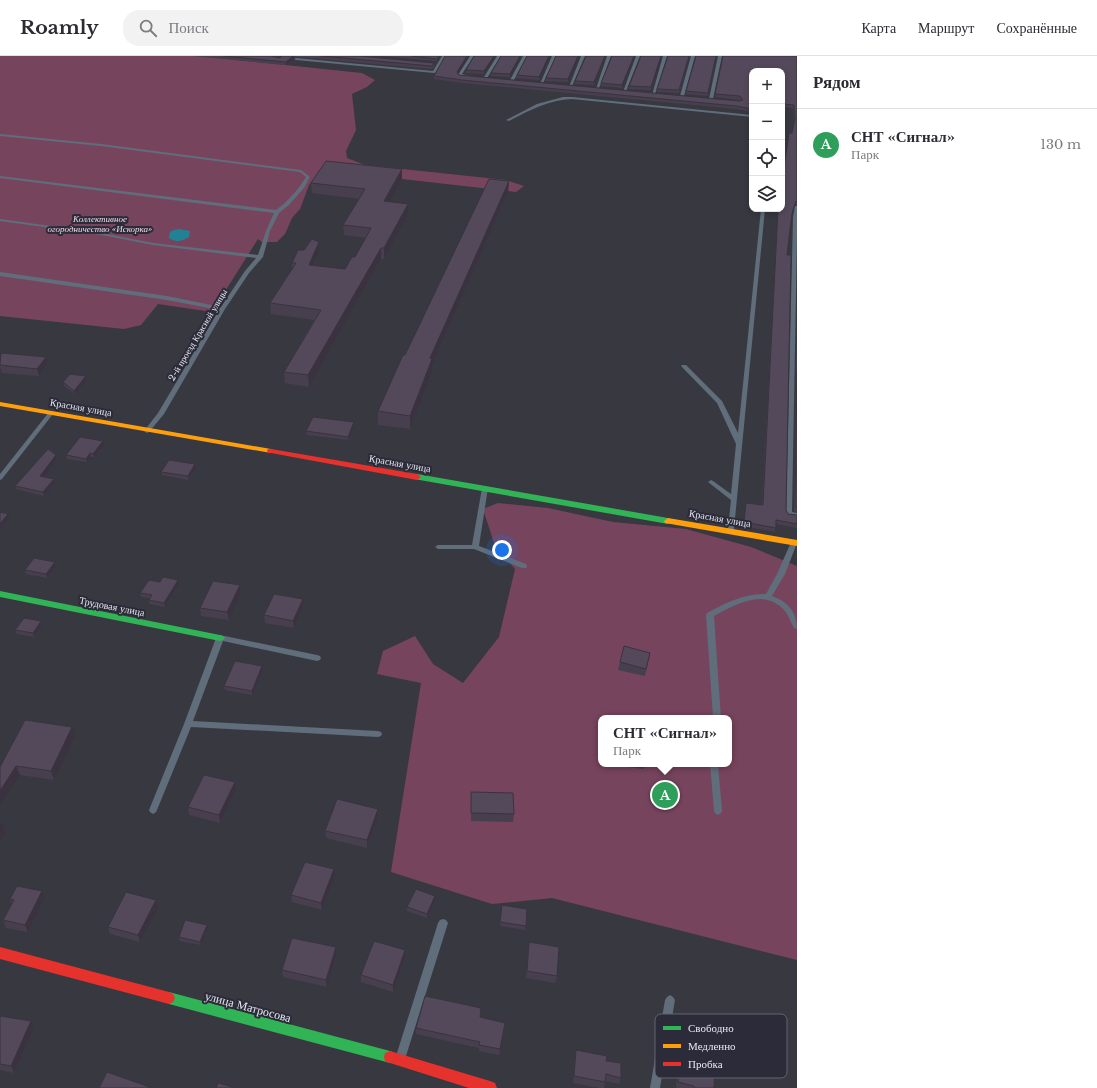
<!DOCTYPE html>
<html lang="ru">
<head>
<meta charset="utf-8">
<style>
	body { margin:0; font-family:"Libre Baskerville",serif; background:#f2f2f3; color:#2b2b33 }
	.controls { position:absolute; right:12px; top:12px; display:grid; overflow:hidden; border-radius:8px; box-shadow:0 2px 6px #0003 }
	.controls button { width:36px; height:36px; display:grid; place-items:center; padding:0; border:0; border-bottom:1px solid #e1e1e2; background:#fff; color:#2b2b33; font:20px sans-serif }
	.you { position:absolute; left:502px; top:494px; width:14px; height:14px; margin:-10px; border:3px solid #fff; border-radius:50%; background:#1a73e8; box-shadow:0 0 0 6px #1a73e833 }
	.badge { display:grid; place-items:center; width:26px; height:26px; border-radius:50%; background:#ea580c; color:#fff; font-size:13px; font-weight:700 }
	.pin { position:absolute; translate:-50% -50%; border:2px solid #fff; box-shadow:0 1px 4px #0006 }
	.popup { position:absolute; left:598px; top:659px; width:134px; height:52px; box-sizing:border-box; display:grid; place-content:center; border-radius:8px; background:#fff; filter:drop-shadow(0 1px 3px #0005); font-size:13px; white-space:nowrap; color:#7c7c81 }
	.popup b { font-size:15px; color:#2b2b33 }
	.popup::after { content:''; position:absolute; left:50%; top:100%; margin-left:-8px; border:8px solid transparent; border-top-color:#fff }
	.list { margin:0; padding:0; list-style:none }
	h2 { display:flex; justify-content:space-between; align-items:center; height:52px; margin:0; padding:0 16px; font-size:17px }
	h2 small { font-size:13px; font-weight:400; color:#7c7c81 }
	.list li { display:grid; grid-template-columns:26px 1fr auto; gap:12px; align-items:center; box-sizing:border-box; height:72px; padding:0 16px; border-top:1px solid #e1e1e2 }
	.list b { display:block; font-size:15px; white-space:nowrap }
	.list p { margin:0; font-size:13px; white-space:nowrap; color:#7c7c81 }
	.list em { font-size:13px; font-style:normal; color:#7c7c81 }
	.icon { flex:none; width:22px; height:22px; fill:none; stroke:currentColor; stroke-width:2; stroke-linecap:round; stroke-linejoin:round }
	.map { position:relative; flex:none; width:797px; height:1032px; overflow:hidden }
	header { display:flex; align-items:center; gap:24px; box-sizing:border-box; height:56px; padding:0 20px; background:#fff; border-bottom:1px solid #e1e1e2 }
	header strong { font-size:19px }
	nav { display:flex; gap:22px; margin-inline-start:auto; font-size:14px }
	.search { width:280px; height:36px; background:#f2f2f3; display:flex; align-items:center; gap:10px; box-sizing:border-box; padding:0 14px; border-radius:16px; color:#7c7c81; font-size:15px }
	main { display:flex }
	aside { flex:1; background:#fff }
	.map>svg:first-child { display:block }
	.green { fill:#77445d; fill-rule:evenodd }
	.water { fill:#218296 }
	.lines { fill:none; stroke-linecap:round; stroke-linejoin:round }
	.lane { fill:#606d7b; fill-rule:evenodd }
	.fast { fill:#30b455; fill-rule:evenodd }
	.slow { fill:#ff9f0a; fill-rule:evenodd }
	.jam { fill:#e5322d; fill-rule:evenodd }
	.wall { fill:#473f4d }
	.shaded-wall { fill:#3a333f }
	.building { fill:#53495a; stroke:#3a333f }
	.labels { text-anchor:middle; stroke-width:4; stroke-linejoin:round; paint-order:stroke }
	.far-park-label { font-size:9px; font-style:italic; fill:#f3dbe5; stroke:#2b2b3a }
	.far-street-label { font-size:9px; fill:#e7e8f1; stroke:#2b2b3a }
	.street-label { font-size:10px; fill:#e7e8f1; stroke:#2b2b3a }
	.near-street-label { font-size:12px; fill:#e7e8f1; stroke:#2b2b3a }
	.key { fill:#2b2b3a; stroke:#636471; stroke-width:1 }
	.key-label { font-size:11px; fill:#e7e8f1 }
</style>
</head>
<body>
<header>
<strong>Roamly</strong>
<div class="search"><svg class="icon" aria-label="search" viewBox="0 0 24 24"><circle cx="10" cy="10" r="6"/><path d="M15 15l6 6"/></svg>Поиск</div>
<nav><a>Карта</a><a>Маршрут</a><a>Сохранённые</a></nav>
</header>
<main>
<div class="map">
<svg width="797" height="1032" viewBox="0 0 797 1032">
	<rect width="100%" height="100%" fill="#383840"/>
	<path class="green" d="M 0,0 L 198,0 L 362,17 L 375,24 L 367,31 L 352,38 L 356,74 L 346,95 L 347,102 L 365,109 L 506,124 L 524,130 L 516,136 L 376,120 L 333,113 L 321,113 L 309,129 L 300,153 L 292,162 L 285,178 L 277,186 L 262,186 L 258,183 L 212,256 L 158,248 L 141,269 L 124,273 L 0,260 Z
		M 498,447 L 548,452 L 613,466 L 686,473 L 751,491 L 797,510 L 797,904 L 552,842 L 492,848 L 391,816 L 421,627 L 377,618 L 383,595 L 415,580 L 433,608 L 463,627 L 499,581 L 515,513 L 495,490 L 483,453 ZM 601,662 L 729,662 L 729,708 L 601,708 Z"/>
	<path class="water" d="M 179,173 L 190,175 L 189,181 C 183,185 175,187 169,182 L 170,176 L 174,174 Z"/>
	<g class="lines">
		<path class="lane" d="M 442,0 L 446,0 L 435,17 L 434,17 L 296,4 L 294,3 L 296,2 L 433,15 Z
			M 470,0 L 474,0 L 462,18 L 470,20 L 468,21 L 459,20 L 458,19 Z
			M 497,0 L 501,0 L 487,22 L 485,22 L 484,21 Z
			M 523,0 L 527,0 L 514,24 L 511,25 L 510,24 Z
			M 552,0 L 556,0 L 543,27 L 540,28 Z
			M 581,0 L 585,0 L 572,30 L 569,31 Z
			M 607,0 L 611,0 L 599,32 L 596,33 Z
			M 636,0 L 640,0 L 626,35 L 623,36 Z
			M 663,0 L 667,0 L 655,38 L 652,39 Z
			M 691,0 L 695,0 L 684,40 L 682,41 L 680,40 Z
			M 718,0 L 722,0 L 713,43 L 711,44 L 709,43 Z
			M 563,41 L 572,41 L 752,59 L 752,61 L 572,43 C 549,44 530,54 509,65 L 506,64 L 537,48 Z
			M 0,78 L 101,88 L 301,114 L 310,121 L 304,132 L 289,149 L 279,157 L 270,175 L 263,201 L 249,217 L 225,253 L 164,358 L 149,376 L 147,377 L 144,375 L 158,357 L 219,254 L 167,244 L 0,220 L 0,216 L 167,240 L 221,251 L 245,215 L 256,202 L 153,189 L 102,179 L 0,165 L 0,163 L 102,177 L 153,187 L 258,199 L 266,175 L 274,157 L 0,122 L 0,120 L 276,154 C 288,145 298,134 306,121 L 300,116 L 101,90 L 0,80 Z
			M 795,150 L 797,150 L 797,183 L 792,456 L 797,457 L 797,461 L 787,460 L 786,458 L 793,161 Z
			M 761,153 L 765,153 L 734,473 L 731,475 L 728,473 L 731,444 L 708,426 L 711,424 L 713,425 L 731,438 L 736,388 L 717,347 L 681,310 L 682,309 L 686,309 L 722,345 L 738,377 Z
			M 51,355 L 54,357 L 53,358 L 2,423 L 0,424 L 0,418 L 49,356 Z
			M 485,430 L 488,432 L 479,490 L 526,508 L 527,510 L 526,512 L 522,512 L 474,493 L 438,493 L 435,491 L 438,489 L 472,489 L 482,432 Z
			M 792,484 L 796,484 L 797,487 L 785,518 L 772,540 C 788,546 797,556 797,573 L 794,572 C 791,567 789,560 785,555 C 765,531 735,549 714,560 L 721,662 L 713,662 L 706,559 L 707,557 C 726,547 744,537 766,538 L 777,518 Z
			M 220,579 L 317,599 L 320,600 L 321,602 L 320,604 L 317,605 L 223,585 L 193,665 L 378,675 L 381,676 L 382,678 L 381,680 L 378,681 L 191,671 L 157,754 L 156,756 L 153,758 L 150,756 L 149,754 L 184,668 L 216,582 L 217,580 Z
			M 710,708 L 718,708 L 722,755 L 721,757 L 718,759 L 715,757 L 714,755 Z
			M 443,863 L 446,864 L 448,867 L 406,1000 L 405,1003 L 401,1005 L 397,1003 L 396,1000 L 438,867 L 440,864 Z
			M 670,939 L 673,941 L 675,944 L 660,1032 L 650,1032 L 665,944 L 667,941 Z"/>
		<path class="fast" d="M 417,418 L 668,462 L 672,465 L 668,468 L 414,423 L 413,421 L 414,419 Z
			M 0,535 L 220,579 L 223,580 L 225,582 L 223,584 L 220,585 L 0,541 Z
			M 169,936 L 390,995 L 395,997 L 396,1001 L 395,1005 L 390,1007 L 169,948 L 165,946 L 163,942 L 165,938 Z"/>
		<path class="slow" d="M 0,346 L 271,393 L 275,395 L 271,397 L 0,350 Z
			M 668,462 L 797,484 L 797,490 L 665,467 L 664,465 Z"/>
		<path class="jam" d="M 268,393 L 271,393 L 417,418 L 421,421 L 417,424 L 271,397 L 268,397 L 267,395 Z
			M 0,891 L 169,936 L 173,938 L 175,942 L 173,946 L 169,948 L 0,903 Z
			M 390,995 L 490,1025 L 495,1027 L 497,1032 L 469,1032 L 390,1007 L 385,1005 L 384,1001 L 385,997 Z"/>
	</g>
	<path class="wall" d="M 193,0 L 271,0 L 280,2 L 282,0 L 360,0 L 434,7 L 434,10 L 432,13 L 296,1 L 286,9 Z
		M 383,0 L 440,0 L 437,5 Z
		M 469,0 L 458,17 L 459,19 L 739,45 L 741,45 L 739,44 L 715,41 L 723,0 L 797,0 L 797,149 L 795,148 L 792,158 L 787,199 L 786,454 L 788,458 L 797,459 L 797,472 L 776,468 L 775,476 L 743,470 L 746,447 L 762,449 L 778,153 L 782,153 L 792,77 L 794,66 L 793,52 L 782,51 L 782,15 L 752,15 L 752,56 L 736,53 L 462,27 L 434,23 L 434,20 Z
		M 474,0 L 495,0 L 484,18 L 466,17 L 466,14 Z
		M 501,0 L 521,0 L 510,21 L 491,20 L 491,17 Z
		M 527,0 L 550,0 L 539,24 L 516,22 L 517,19 Z
		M 556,0 L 579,0 L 568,26 L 545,25 L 546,22 Z
		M 605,0 L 594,29 L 575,28 L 575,25 Z
		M 634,0 L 622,32 L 601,30 L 601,27 Z
		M 641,0 L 661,0 L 651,34 L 628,33 L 629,30 Z
		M 689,0 L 679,37 L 657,36 L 657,33 Z
		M 716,0 L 708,40 L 686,38 L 686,35 Z
		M 402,113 L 402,123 L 389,146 L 408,159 L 384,203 L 381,203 L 309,331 L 285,327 L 284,316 L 314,264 L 271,258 L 270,247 L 292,213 L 292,207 L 304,194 L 319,197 L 314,210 L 345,213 L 355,201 L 366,182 L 344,179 L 343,169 L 359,143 L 312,137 L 311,127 Z
		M 509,125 L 508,136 L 432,310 L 432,316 L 410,373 L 378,369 L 378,355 L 405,299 Z
		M 797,265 L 797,456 L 794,455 Z
		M 46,301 L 47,308 L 39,320 L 2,317 L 0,311 L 0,306 Z
		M 86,320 L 87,324 L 75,338 L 64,330 L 63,326 Z
		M 354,366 L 354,370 L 349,384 L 307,379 L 306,375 Z
		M 104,389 L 94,401 L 91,401 L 87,406 L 67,403 L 66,399 Z
		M 57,403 L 43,421 L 55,427 L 44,440 L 16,433 L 15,430 Z
		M 196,412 L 188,424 L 162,419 L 161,416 Z
		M 55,506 L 56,510 L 47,522 L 26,518 L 25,514 Z
		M 160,526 L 179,528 L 165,551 L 149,548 L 149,544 L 150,542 L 141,541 L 140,537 Z
		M 240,529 L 241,537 L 229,564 L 201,560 L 200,552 Z
		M 303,551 L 294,572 L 265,567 L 264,559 Z
		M 41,565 L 42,569 L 34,581 L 17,578 L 15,574 Z
		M 650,597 L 645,620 L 618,614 L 620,606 Z
		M 262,610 L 263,614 L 252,639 L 225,634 L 224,630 Z
		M 75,681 L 54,724 L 20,719 L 0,711 Z
		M 619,708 L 645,708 L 644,713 L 620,710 Z
		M 235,726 L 236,734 L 220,767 L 189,759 L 188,751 Z
		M 471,736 L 514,758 L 513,766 L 471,765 Z
		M 378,760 L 367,792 L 326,782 L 325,775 Z
		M 335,820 L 322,854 L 292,846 L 291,839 Z
		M 42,835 L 45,842 L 28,876 L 6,872 L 3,864 L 12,848 L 10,843 Z
		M 435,840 L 435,844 L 427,862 L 407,855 L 407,851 Z
		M 158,852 L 140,886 L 110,878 L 108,871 Z
		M 527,853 L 525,874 L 500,870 L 500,866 Z
		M 207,869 L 208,872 L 201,889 L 180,885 L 179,881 Z
		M 529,886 L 557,920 L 555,927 L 526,922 Z
		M 336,891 L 337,898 L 327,931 L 283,921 L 282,914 Z
		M 405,894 L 405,901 L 393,936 L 361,926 L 361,919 Z
		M 0,960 L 31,965 L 34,972 L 14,1017 L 0,1014 Z
		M 480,961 L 505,967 L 499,999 L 479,995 L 479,992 L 416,978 L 416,972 Z
		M 576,994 L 606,1005 L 621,1022 L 619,1028 L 605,1025 L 604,1032 L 600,1032 L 573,1027 L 575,1001 Z
		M 680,1005 L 714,1032 L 676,1032 L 677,1012 Z"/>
	<path class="shaded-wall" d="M 293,0 L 296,1 L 286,9 L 286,6 Z
		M 439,0 L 440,0 L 437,5 L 437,3 Z
		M 467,0 L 469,0 L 457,19 L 457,16 Z
		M 494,0 L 495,0 L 484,18 L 484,15 Z
		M 520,0 L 521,0 L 510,21 L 510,18 Z
		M 549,0 L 550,0 L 539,24 L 539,21 Z
		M 578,0 L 579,0 L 568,26 L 568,23 Z
		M 605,0 L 594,29 L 594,26 Z
		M 634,0 L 622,32 L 622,29 Z
		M 661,0 L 651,34 L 651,31 Z
		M 402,113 L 402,123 L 384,156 L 384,145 Z
		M 509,125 L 508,136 L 432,310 L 432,316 L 410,373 L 410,360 L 430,302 Z
		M 408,148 L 408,159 L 384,203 L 384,192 Z
		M 319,186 L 319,197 L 309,220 L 309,209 Z
		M 381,192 L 381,203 L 309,331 L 308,319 Z
		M 46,301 L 47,308 L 39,320 L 37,313 Z
		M 86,320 L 87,324 L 75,338 L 74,335 Z
		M 354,366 L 354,370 L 349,384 L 348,381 Z
		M 103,385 L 104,389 L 94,401 L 93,398 Z
		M 90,397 L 91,401 L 87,406 L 86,403 Z
		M 56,399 L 57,403 L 41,424 L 40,420 Z
		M 195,408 L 196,412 L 188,424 L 188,420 Z
		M 54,423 L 55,427 L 44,440 L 43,436 Z
		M 8,458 L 9,462 L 0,473 L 0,468 Z
		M 55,506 L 56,510 L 47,522 L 46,518 Z
		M 178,524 L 179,528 L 165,551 L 164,547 Z
		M 240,529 L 241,537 L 229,564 L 227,556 Z
		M 303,543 L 303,551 L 294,572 L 293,565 Z
		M 41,565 L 42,569 L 34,581 L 33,577 Z
		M 262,610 L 263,614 L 252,639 L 252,635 Z
		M 72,671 L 75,681 L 54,724 L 51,715 Z
		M 16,710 L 20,719 L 0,749 L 0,735 Z
		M 235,726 L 236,734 L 220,767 L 219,759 Z
		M 378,753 L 378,760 L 367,792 L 367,784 Z
		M 2,766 L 5,776 L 0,785 L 0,769 Z
		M 334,813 L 335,820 L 322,854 L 321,847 Z
		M 42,835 L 45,842 L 28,876 L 25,869 Z
		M 435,840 L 435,844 L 427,862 L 427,858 Z
		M 156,844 L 158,852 L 140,886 L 138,879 Z
		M 207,869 L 208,872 L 201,889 L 200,886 Z
		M 336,891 L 337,898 L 327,931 L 326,924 Z
		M 405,894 L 405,901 L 393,936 L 393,929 Z
		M 31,965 L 34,972 L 14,1017 L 11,1010 Z"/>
	<path class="building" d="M 223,0 L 271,0 L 280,2 L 282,0 L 293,0 L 286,6 Z
		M 321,0 L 360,0 L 434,7 L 432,10 Z
		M 412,0 L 439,0 L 437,3 Z
		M 445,0 L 467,0 L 457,16 L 459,19 L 739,45 L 743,44 L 740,40 L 715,38 L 723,0 L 797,0 L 797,146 L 796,145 L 792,157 L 787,199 L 791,199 L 786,454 L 788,458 L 797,459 L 797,468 L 776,464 L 776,472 L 744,466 L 746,447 L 763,449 L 778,153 L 782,153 L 782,126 L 789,77 L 792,77 L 795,63 L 794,49 L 782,48 L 782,15 L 752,15 L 752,53 L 736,50 L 462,24 L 434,20 Z
		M 474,0 L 494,0 L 484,15 L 466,14 Z
		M 501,0 L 520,0 L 510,18 L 491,17 Z
		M 527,0 L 549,0 L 539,21 L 517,19 Z
		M 556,0 L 578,0 L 568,23 L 546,22 Z
		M 586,0 L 605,0 L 594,26 L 575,25 Z
		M 612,0 L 634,0 L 622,29 L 601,27 Z
		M 641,0 L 661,0 L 651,31 L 629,30 Z
		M 668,0 L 689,0 L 679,34 L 657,33 Z
		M 696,0 L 716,0 L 708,37 L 686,35 Z
		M 326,105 L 402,113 L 384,145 L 408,148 L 384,192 L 381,192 L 308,319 L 284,316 L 321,254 L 270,247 L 296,207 L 292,207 L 298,194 L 304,194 L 312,183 L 319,186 L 309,209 L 345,213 L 352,201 L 355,201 L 371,172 L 343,169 L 365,133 L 311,127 Z
		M 489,123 L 509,125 L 430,302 L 432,303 L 410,360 L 378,355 L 403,299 L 405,299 Z
		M 1,297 L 46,301 L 37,313 L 0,309 Z
		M 797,315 L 797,452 L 795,451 Z
		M 70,318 L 86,320 L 74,335 L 63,326 Z
		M 313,361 L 354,366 L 348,381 L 306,375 Z
		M 80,381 L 103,385 L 93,398 L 90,397 L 86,403 L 66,399 Z
		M 48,393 L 56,399 L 40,420 L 54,423 L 43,436 L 15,430 Z
		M 169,404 L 195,408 L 188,420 L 161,416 Z
		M 0,456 L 8,458 L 0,468 Z
		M 34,502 L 55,506 L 46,518 L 25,514 Z
		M 163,521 L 178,524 L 164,547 L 149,544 L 152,539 L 140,537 L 149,524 L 160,526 Z
		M 213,525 L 240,529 L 227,556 L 200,552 Z
		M 274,538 L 303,543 L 293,565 L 264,559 Z
		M 24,562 L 41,565 L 33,577 L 15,574 Z
		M 624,590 L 650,597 L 646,613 L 620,606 Z
		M 235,605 L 262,610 L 252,635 L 224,630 Z
		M 25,664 L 72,671 L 51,715 L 16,710 L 0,735 L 0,711 Z
		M 204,719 L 235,726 L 219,759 L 188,751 Z
		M 471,736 L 513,737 L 514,758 L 471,757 Z
		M 337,743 L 378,753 L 367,784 L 325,775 Z
		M 305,806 L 334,813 L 321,847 L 291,839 Z
		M 17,830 L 42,835 L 25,869 L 3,864 L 14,844 L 10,843 Z
		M 416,833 L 435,840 L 427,858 L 407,851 Z
		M 126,836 L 156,844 L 138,879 L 108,871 Z
		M 502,849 L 527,853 L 526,870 L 500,866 Z
		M 185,864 L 207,869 L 200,886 L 179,881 Z
		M 292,882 L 336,891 L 326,924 L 282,914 Z
		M 374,885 L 405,894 L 393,929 L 361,919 Z
		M 529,886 L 559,891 L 557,920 L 527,915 Z
		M 425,940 L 481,952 L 480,961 L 505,967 L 500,993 L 479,989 L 480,986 L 416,972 Z
		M 0,960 L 31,965 L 11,1010 L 0,1008 Z
		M 576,994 L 607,1000 L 606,1005 L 621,1007 L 621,1022 L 606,1018 L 605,1026 L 574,1020 Z
		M 680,1005 L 715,1013 L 714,1032 L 694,1032 L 694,1030 L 678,1026 Z
		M 107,1016 L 152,1032 L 99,1032 Z
		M 218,1027 L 236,1032 L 216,1032 Z"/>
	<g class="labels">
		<g class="far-park-label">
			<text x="100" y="166">Коллективное<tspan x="100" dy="10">огородничество «Искорка»</tspan></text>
		</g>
		<g class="far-street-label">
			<text transform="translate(198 279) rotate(-59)" y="3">2-й проезд Красной улицы</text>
		</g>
		<g class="street-label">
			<text transform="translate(81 351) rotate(10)" y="4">Красная улица</text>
			<text transform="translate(400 407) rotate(10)" y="4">Красная улица</text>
			<text transform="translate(720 462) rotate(10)" y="4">Красная улица</text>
			<text transform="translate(112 550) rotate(11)" y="4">Трудовая улица</text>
		</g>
		<g class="near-street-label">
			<text transform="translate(248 951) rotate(15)" y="4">улица Матросова</text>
		</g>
	</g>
	<rect x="655" y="958" width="132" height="64" rx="6" class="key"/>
	<rect x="663" y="970" width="18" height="4" fill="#30b455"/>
	<rect x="663" y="988" width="18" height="4" fill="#ff9f0a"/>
	<rect x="663" y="1006" width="18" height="4" fill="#e5322d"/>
	<g class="key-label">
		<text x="688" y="976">Свободно</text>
		<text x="688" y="994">Медленно</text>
		<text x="688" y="1012">Пробка</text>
	</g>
</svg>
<div class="controls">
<button>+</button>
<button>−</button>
<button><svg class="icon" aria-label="locate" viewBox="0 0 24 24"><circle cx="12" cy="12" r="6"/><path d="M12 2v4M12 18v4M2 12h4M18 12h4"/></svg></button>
<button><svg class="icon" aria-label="layers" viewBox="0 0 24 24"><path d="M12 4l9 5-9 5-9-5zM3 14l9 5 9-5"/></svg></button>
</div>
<div class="you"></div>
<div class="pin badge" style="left:665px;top:739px;background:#2e9e5b">A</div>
<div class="popup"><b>СНТ «Сигнал»</b>Парк</div>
</div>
<aside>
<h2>Рядом<small></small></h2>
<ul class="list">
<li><span class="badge" style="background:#2e9e5b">A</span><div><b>СНТ «Сигнал»</b><p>Парк</p></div><em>130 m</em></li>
</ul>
</aside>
</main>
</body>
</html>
